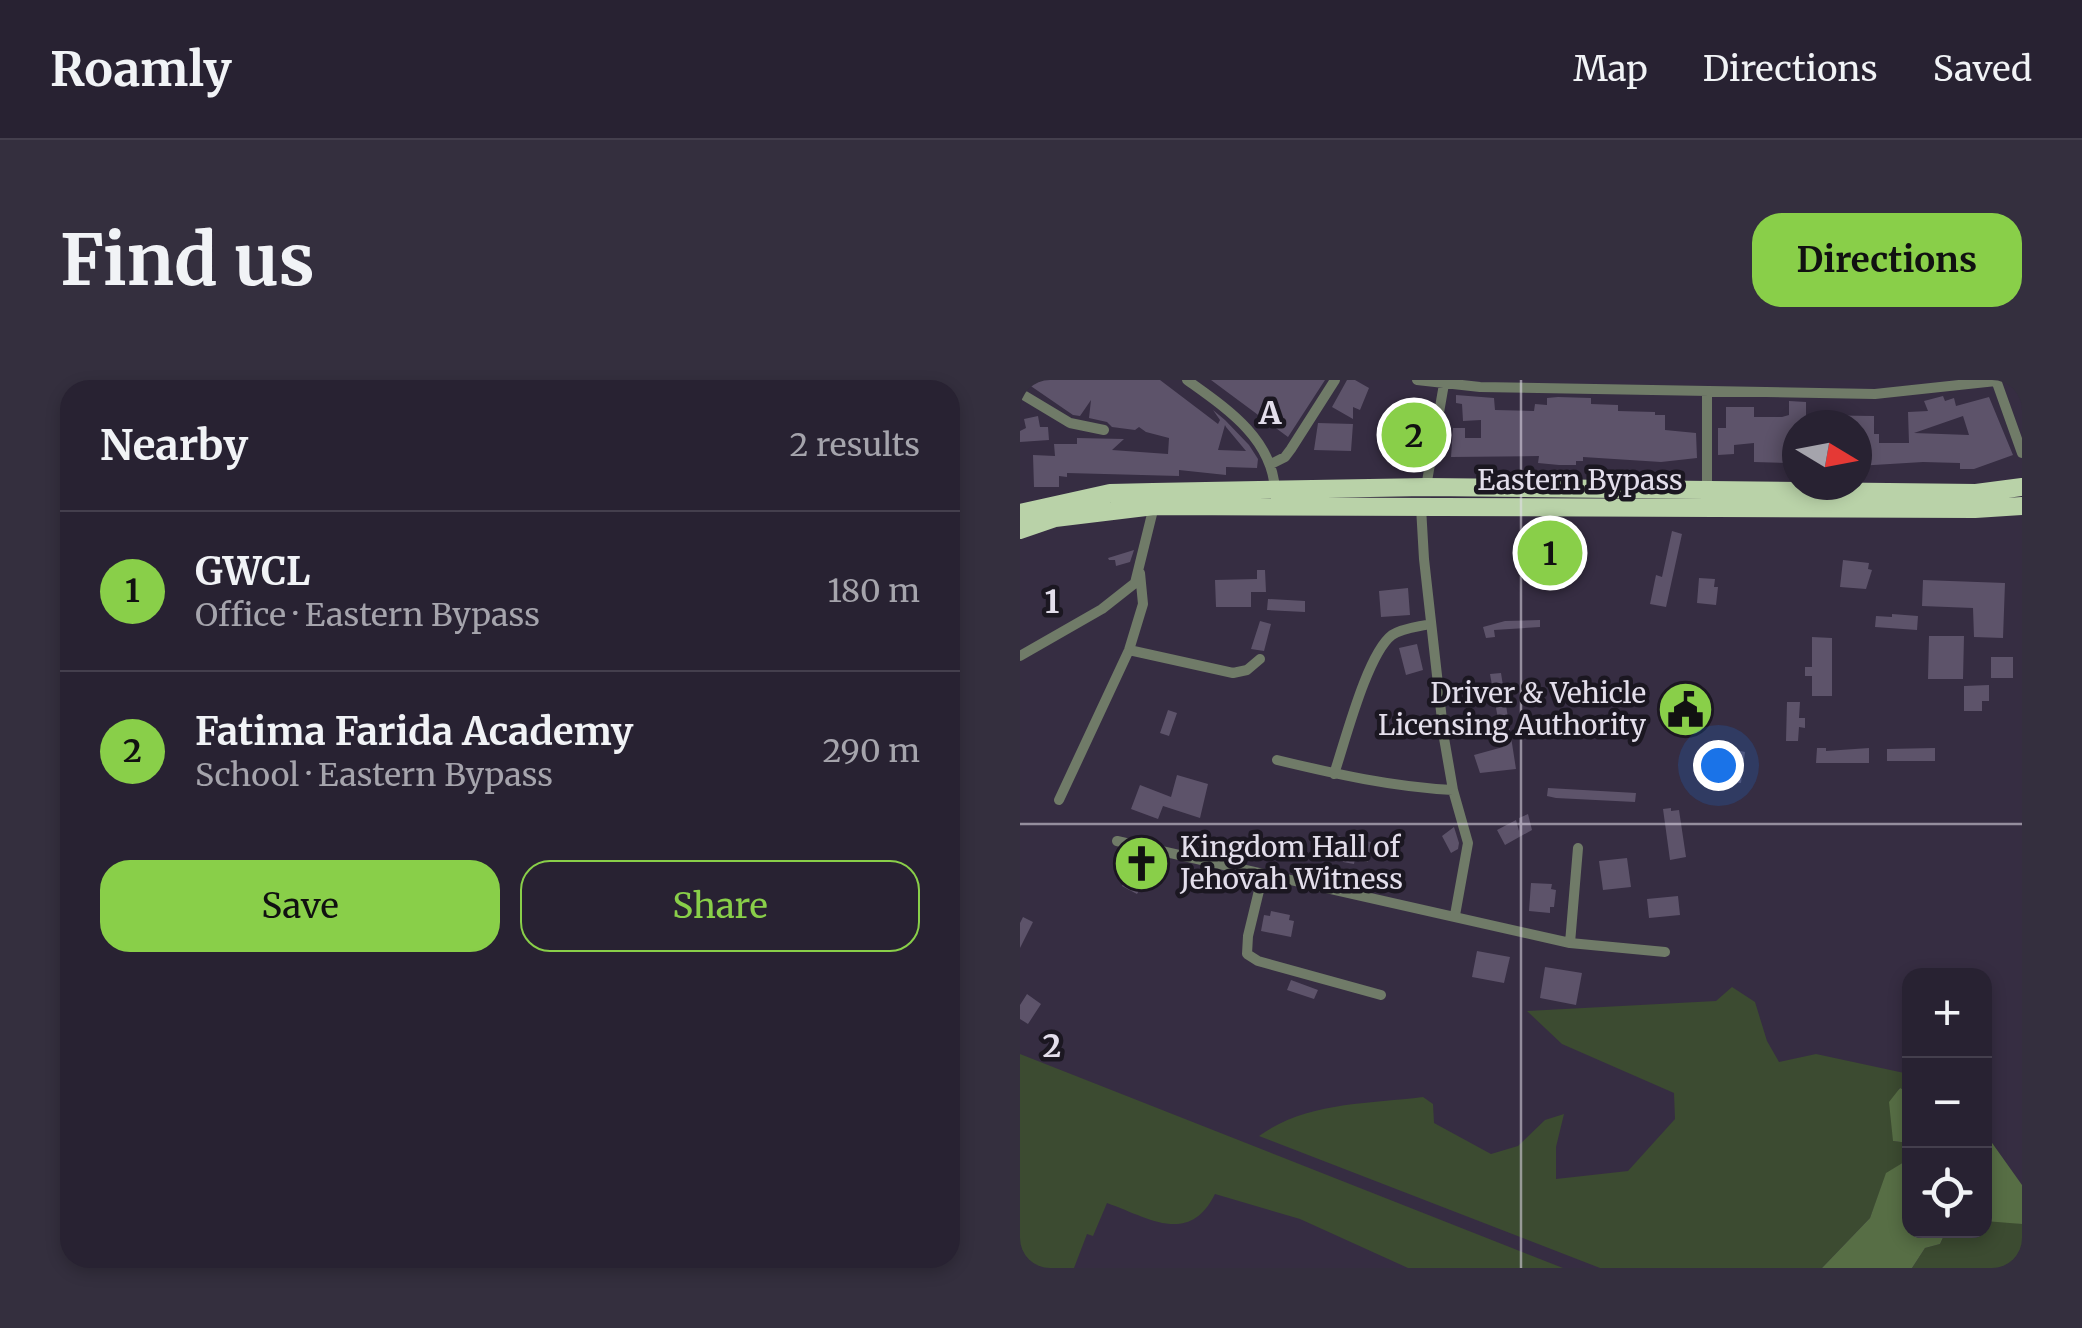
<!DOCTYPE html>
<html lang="en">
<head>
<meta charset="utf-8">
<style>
	body { margin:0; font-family:Merriweather,serif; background:#342f3e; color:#f1f3f6 }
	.controls { position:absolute; right:30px; bottom:30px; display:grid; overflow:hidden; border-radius:20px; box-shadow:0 5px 15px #0003 }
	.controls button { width:90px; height:90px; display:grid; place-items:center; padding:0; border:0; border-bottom:2px solid #443f4d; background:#282232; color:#f1f3f6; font:50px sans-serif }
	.compass { position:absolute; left:762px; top:30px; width:90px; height:90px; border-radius:50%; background:#282232; box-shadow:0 5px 15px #0003; rotate:100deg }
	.you { position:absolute; left:698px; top:385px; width:35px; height:35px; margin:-25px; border:8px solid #fff; border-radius:50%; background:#1a73e8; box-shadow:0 0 0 15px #1a73e833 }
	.badge { display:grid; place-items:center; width:65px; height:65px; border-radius:50%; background:#89cf49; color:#111; font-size:32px; font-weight:700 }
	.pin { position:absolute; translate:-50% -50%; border:5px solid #fff; box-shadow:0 2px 10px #0006 }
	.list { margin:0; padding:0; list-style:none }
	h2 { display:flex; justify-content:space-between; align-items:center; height:130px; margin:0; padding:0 40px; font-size:42px }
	h2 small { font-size:32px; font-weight:400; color:#a5a4ac }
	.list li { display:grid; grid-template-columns:65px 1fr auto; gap:30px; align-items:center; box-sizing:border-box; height:160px; padding:0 40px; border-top:2px solid #443f4d }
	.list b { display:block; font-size:38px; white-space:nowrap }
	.list p { margin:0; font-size:32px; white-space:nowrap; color:#a5a4ac }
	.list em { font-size:32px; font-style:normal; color:#a5a4ac }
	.actions { display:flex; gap:20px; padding:30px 40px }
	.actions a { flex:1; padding:22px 0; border:2px solid #89cf49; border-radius:30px; text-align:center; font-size:35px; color:#89cf49 }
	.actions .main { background:#89cf49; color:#111 }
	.icon { flex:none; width:55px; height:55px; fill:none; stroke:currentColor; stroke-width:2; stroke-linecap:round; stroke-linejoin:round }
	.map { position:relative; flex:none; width:1002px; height:888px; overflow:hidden; border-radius:30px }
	header { display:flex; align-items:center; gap:60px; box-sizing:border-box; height:140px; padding:0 50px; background:#282232; border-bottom:2px solid #443f4d }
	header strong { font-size:48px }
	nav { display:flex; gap:55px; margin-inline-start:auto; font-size:35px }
	.intro { display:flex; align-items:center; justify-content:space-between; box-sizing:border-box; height:240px; padding:0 60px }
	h1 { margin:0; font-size:70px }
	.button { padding:25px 45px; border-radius:30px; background:#89cf49; color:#111; font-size:35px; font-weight:700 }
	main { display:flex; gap:60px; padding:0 60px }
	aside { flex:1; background:#282232; border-radius:30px; box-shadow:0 5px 15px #0003 }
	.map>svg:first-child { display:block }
	.green { fill:#3c4b31 }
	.forest { fill:#576e45 }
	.building { fill:#5d536a; fill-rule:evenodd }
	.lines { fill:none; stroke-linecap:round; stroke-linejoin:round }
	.minor { stroke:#707b68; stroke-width:10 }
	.trunk { stroke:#b9d2a8; stroke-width:18 }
	.grid { fill:none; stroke:#e3deeb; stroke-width:2.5; stroke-opacity:0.55 }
	.labels { text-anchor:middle; stroke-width:9; stroke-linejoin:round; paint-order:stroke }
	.street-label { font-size:28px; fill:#e3deeb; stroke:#1b1721 }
	.poi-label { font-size:28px; fill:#e3deeb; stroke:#1b1721; text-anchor:end }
	.grid-label { font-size:32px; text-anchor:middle; font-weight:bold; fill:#e3deeb; stroke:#1b1721; stroke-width:9; stroke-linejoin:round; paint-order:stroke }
</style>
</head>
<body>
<header>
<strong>Roamly</strong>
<nav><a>Map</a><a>Directions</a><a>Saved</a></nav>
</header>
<div class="intro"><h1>Find us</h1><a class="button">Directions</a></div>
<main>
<aside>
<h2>Nearby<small>2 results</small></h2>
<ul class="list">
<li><span class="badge">1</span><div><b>GWCL</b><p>Office · Eastern Bypass</p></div><em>180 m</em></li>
<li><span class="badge">2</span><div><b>Fatima Farida Academy</b><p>School · Eastern Bypass</p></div><em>290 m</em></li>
</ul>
<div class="actions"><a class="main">Save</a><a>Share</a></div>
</aside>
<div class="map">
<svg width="1002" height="888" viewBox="0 0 1002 888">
	<rect width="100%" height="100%" fill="#362d42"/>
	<path class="green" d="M 712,607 L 735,622 L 747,661 L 759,682 L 796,674 L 889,694 L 889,713 L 879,708 L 873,761 L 889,763 L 889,779 L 867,793 L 850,838 L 802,888 L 580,888 L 239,756 C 286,722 347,724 403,717 L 413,724 L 414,743 L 471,774 L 498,766 L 525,740 L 544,734 L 536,767 L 536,799 L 608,791 L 655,739 L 654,713 L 542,664 L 507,631 L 696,621 Z
		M 0,674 L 543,888 L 388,888 L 280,839 L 195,814 C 169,866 129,838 87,823 L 73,856 L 67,854 L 54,888 L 0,888 Z
		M 973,839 L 1002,844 L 1002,888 L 892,888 L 905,868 L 920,864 L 926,851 L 964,851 L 965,841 Z"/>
	<path class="forest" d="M 880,708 L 889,713 L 889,763 L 873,761 L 869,722 Z
		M 965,753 L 1002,805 L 1002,844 L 965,841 Z
		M 889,779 L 889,851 L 926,851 L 920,864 L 905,868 L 892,888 L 802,888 L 850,838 L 866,793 Z"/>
	<path class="building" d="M 2,0 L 140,0 L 198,44 L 200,40 L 193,30 L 205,40 L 229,65 L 238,79 L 237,88 L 206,87 L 206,95 L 159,90 L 159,96 L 47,93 L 47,97 L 39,96 L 39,107 L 14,107 L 13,75 L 35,76 L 34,64 L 57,64 L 57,58 L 104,59 L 92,70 L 148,74 L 149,58 L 126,52 L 119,47 L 115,50 L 92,47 L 87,42 L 69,38 L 71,20 L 60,36 L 53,35 ZM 205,45 L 206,47 L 226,71 L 198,70 Z
		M 191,0 L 305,0 L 268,57 Z
		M 327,0 L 335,0 L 349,8 L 340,30 L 333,27 L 333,39 L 312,27 Z
		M 436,15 L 474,18 L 475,30 L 514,31 L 515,24 L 527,25 L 527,18 L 538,17 L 571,18 L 571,24 L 598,25 L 598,31 L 635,32 L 635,35 L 645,35 L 645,50 L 676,53 L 677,78 L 641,82 L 563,77 L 563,81 L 556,81 L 556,85 L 539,85 L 518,83 L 519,76 L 431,77 L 433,48 L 445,48 L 445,58 L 461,58 L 461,40 L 443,41 L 442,24 L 436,23 Z
		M 923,16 L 925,21 L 934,18 L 936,26 L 969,17 L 993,75 L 954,89 L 940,89 L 940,83 L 903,82 L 837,86 L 837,45 L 777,45 L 777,54 L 772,54 L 771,83 L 734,82 L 734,63 L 714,65 L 714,74 L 698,75 L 698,48 L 706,48 L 706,27 L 734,27 L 734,37 L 762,37 L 769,35 L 769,21 L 786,22 L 786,35 L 854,36 L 854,54 L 859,54 L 859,63 L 889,63 L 888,32 L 908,31 L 904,21 ZM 943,36 L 949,55 L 894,53 Z
		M 18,36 L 20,47 L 28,47 L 29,60 L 0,62 L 0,51 L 6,48 L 4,39 Z
		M 298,43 L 333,44 L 331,71 L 294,70 Z
		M 380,43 L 408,46 L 403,74 L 365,68 L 368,49 L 378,51 Z
		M 652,151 L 662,154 L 646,227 L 630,224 L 636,195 L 642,197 Z
		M 114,170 L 110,182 L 96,186 L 95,180 L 89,180 L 88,178 Z
		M 823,180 L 849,183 L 848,189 L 852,190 L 846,209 L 820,207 Z
		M 237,190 L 245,190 L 246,212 L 231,212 L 231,227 L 196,227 L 195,200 L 237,199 Z
		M 679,198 L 695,199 L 694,207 L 698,207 L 696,225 L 677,223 Z
		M 903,200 L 985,203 L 983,258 L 954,257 L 953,228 L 902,226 Z
		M 388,208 L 390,235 L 361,237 L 359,211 Z
		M 248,219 L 285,221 L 285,232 L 247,230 Z
		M 872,234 L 898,236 L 897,250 L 855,247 L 856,236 L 872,237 Z
		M 520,240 L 520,247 L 474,250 L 475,257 L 466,258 L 463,247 L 485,241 Z
		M 240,241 L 251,244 L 244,271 L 231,269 Z
		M 909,256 L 944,256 L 943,299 L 908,299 Z
		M 792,257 L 812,258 L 812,316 L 792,316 L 792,296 L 785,296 L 785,287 L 792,287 Z
		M 397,264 L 403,290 L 386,295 L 379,268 Z
		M 971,277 L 993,277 L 993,298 L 971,298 Z
		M 481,293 L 496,389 L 460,393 L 454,375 L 483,367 L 470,294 Z
		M 969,305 L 969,321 L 962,321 L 962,331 L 944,331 L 944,306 Z
		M 767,322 L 780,322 L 779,338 L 785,338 L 785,348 L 779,347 L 778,361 L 766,361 Z
		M 148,330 L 157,333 L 149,356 L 140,353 Z
		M 699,366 L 725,372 L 721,403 L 708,402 L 711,380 L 697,378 Z
		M 797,368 L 806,368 L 806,371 L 849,368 L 849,383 L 796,383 Z
		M 915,368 L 915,381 L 867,381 L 867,369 Z
		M 157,395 L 188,404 L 180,438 L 143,426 L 138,439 L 111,429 L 120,405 L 151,417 Z
		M 528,408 L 616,413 L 615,422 L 536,418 L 527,416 Z
		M 651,428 L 651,431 L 659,430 L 666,477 L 650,480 L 643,429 Z
		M 508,434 L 512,450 L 485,465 L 477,450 L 496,440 L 499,451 L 499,438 Z
		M 434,447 L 439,463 L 438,469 L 431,473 L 422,456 Z
		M 319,456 L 351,462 L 348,482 L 335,479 L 334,484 L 323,482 L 324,477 L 315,476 Z
		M 607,478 L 611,507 L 583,510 L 579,481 Z
		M 117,479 L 132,488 L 117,514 L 102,506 Z
		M 511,503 L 532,504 L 531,509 L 536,510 L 534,527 L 530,527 L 530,533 L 509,531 Z
		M 658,516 L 660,535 L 629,538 L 627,519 Z
		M 251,531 L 270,535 L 269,540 L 274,541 L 271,557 L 241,551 L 244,535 L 250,536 Z
		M 3,537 L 13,542 L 0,568 L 0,543 Z
		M 457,571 L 490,577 L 484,603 L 452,597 Z
		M 525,587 L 562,593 L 556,625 L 520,618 Z
		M 271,600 L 298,610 L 294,619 L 267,610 Z
		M 7,614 L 21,624 L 8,644 L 0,639 L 0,625 Z"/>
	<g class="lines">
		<path class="minor" d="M 167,0 C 206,28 252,58 255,110
			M 397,0 L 460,7 L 855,14 L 976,1
			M 976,0 L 1002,73
			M 687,11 L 687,110
			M 0,13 L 50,43 L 84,50
			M 251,84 L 265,77 L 271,69 L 315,0
			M 406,107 L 424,4
			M 401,127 L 404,179 L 424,358 L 433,410 L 448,463 L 435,535
			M 109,270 L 213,293 L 227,290 L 240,279
			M 0,276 L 82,229 L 115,203 L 134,126
			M 257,380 C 315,394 373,407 433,410
			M 314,394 C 325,362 347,274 372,255 C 383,248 398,247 410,244
			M 39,420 L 109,270 L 123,224 L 120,193
			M 97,461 L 550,563 L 645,572
			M 243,494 L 228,556 L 227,574 L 238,581 L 361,615
			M 550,563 L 558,468"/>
		<path class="trunk" d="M 0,133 L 90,113 L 133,112 L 406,107 L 956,113 L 1002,107
			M 0,150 L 35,138 L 134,126 L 955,129 L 1002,126"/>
	</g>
	<path class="grid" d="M 501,0 L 501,888M 0,444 L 1002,444"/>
	<defs>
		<symbol id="civic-disc" viewBox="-11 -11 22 22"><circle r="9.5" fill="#89cf49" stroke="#1b1721"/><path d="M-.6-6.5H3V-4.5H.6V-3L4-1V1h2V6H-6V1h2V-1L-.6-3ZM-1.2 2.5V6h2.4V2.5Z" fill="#111"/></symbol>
		<symbol id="church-disc" viewBox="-11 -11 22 22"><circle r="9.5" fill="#89cf49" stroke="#1b1721"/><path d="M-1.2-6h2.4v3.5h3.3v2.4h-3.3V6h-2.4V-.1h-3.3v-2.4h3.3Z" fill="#111"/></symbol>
	</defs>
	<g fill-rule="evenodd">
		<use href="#civic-disc" x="634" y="298" width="63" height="63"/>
		<use href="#church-disc" x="90" y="452" width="63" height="63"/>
	</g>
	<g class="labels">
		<g class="street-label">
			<text x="560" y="110">Eastern Bypass</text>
		</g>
		<g class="poi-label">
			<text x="626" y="323">Driver &amp; Vehicle<tspan x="626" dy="32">Licensing Authority</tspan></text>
			<text x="160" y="477" text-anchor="start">Kingdom Hall of<tspan x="160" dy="32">Jehovah Witness</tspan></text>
		</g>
	</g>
	<g class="grid-label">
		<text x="250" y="44">A</text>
		<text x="32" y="233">1</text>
		<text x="32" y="677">2</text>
	</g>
</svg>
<div class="controls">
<button>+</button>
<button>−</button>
<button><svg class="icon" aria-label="locate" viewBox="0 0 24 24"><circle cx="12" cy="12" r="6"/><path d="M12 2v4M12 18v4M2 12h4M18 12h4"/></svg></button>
</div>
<svg class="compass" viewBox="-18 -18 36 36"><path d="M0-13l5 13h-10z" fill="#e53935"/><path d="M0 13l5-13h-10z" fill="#a5a4ac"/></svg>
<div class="you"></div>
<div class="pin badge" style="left:530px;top:173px">1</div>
<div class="pin badge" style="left:394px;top:55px">2</div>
</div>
</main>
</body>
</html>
